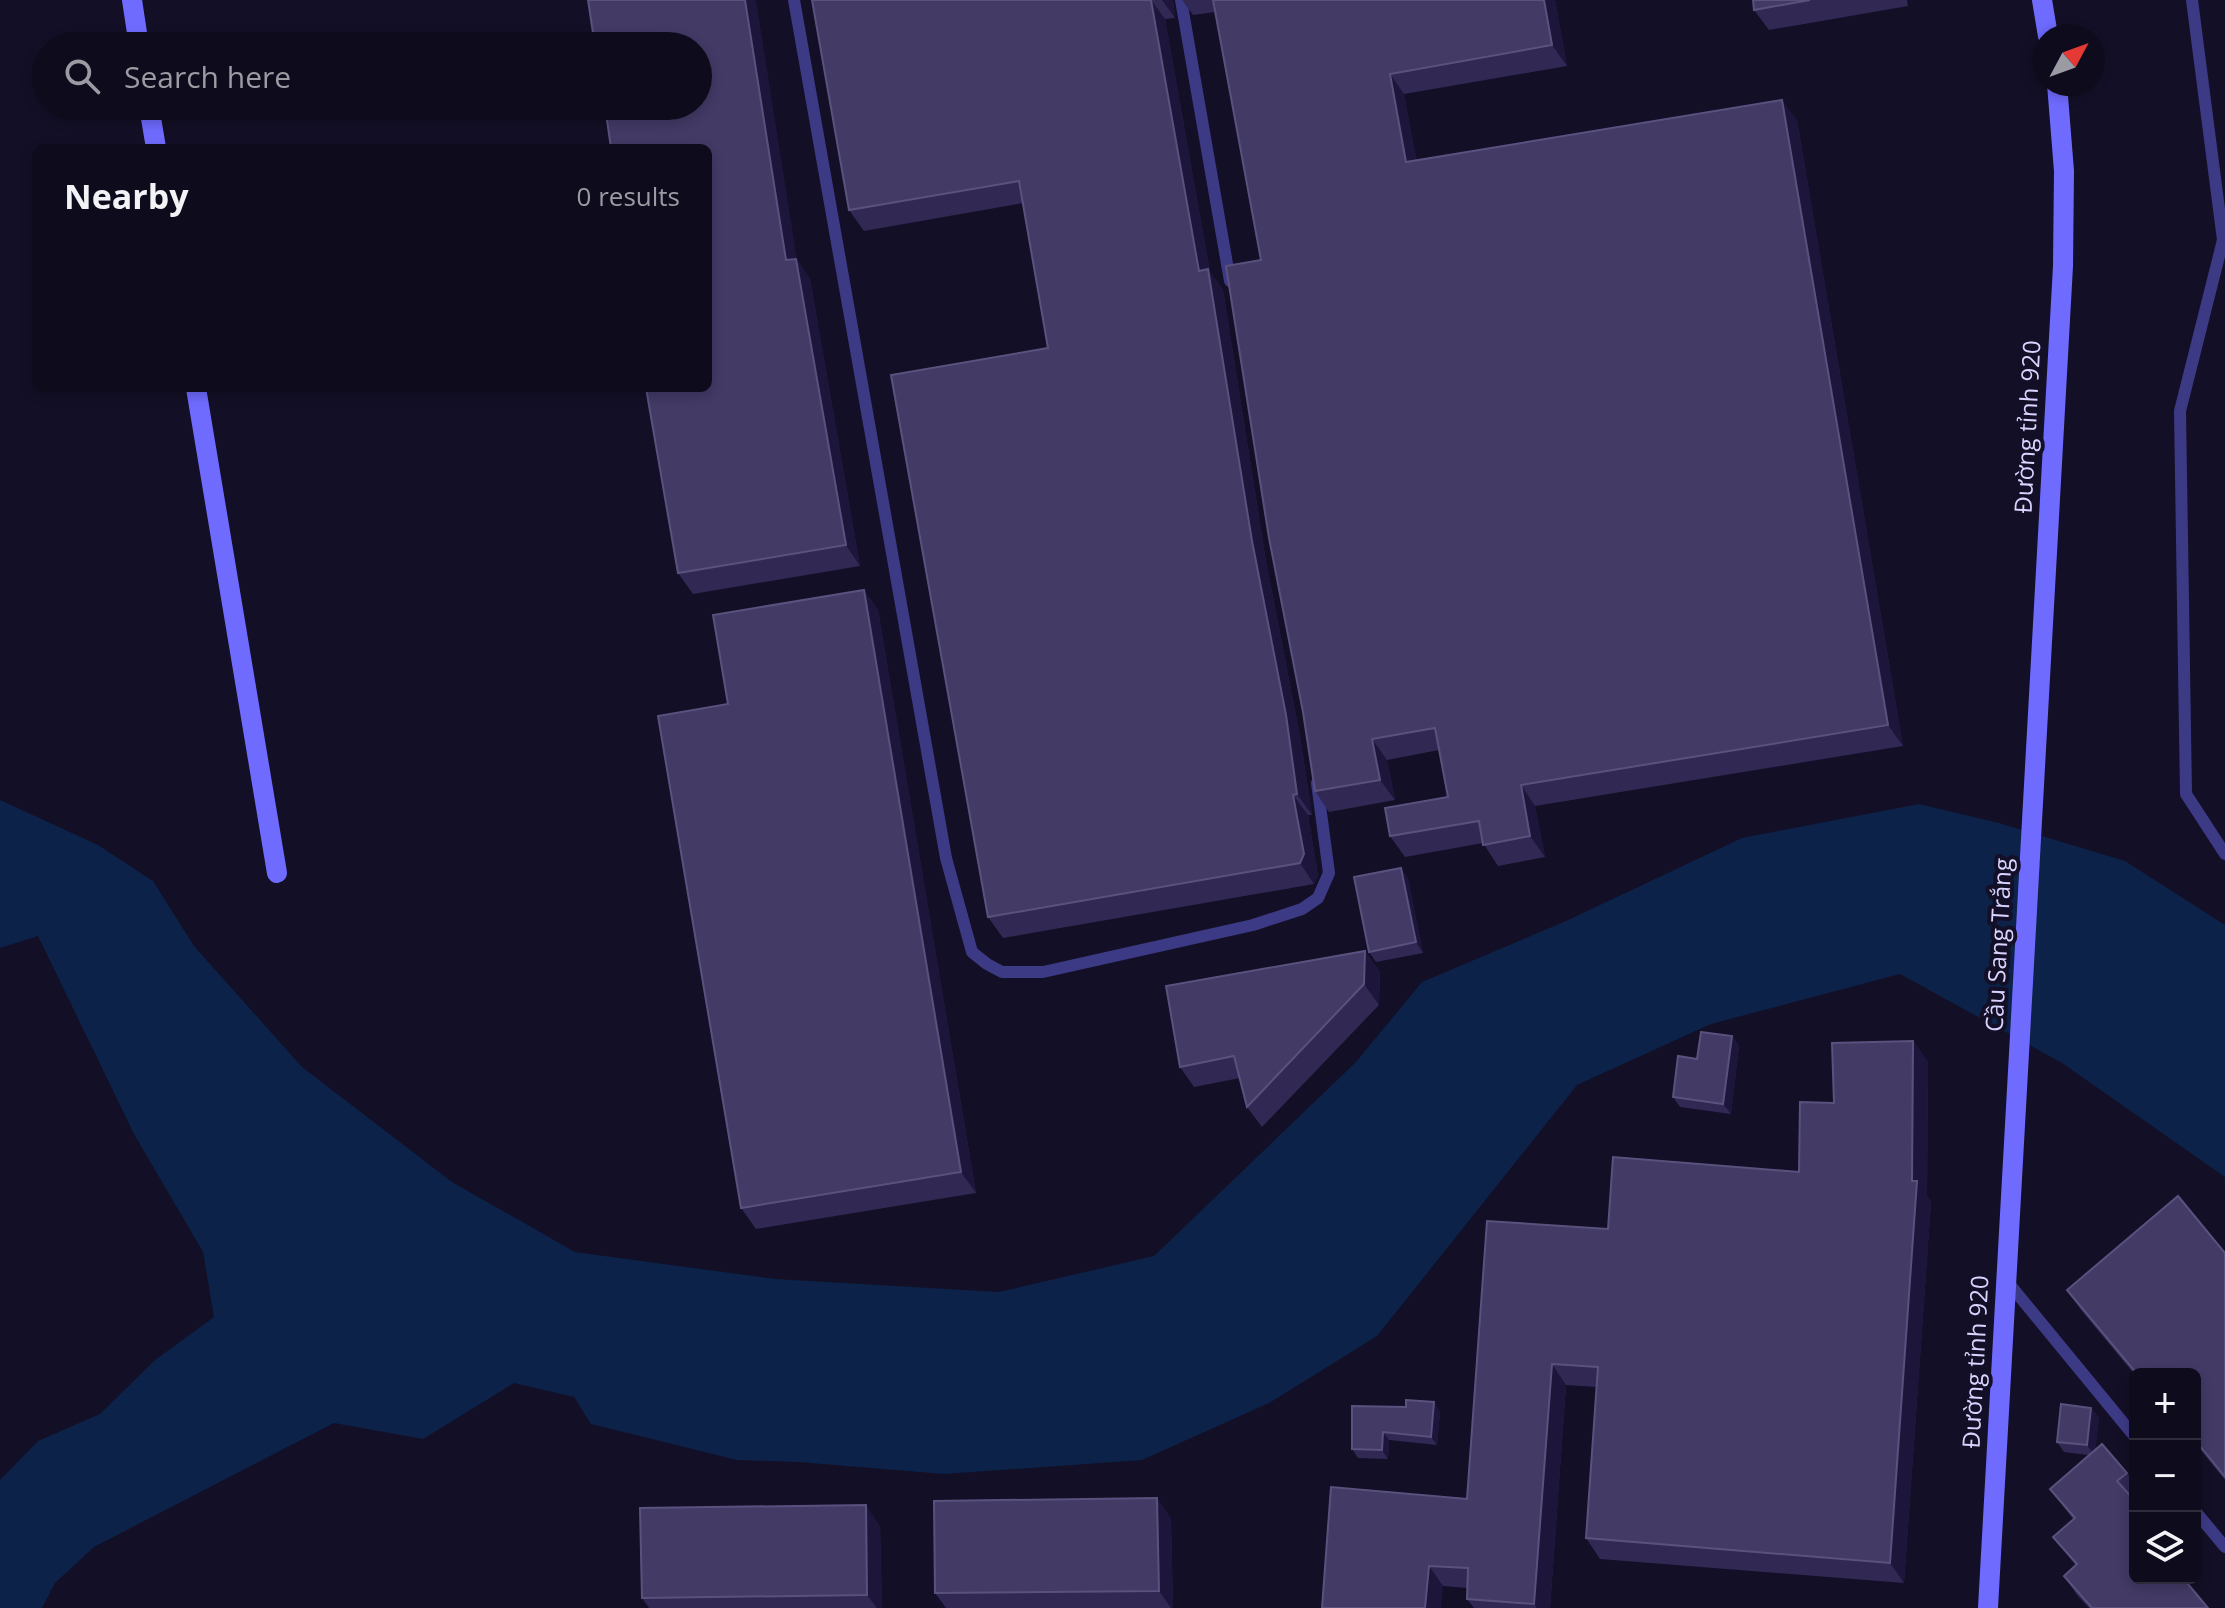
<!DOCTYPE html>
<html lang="en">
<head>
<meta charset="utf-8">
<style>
	body { margin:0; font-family:"Open Sans",sans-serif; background:#171425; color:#f1f3f6 }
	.controls { position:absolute; right:24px; bottom:24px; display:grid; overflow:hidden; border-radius:12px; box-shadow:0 4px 12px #0003 }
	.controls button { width:72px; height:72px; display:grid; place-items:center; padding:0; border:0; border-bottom:2px solid #2e2b3b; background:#0e0b1c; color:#f1f3f6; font:40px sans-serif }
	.compass { position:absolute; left:2033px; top:24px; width:72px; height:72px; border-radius:50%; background:#0e0b1c; box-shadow:0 4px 12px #0003; rotate:49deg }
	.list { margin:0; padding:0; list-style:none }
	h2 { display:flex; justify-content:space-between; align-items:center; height:104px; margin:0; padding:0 32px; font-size:34px }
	h2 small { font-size:26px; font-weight:400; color:#9b9ba3 }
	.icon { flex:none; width:44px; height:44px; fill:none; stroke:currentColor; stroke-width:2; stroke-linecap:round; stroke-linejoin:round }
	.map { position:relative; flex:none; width:2225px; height:1608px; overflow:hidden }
	.search { position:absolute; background:#0e0b1c; box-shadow:0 4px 12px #0003; left:32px; top:32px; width:680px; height:88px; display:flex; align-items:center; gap:20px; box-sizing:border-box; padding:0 28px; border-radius:44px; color:#9b9ba3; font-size:30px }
	.panel { position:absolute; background:#0e0b1c; box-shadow:0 4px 12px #0003; left:32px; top:144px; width:680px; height:248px; border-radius:12px }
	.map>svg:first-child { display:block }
	.water { fill:#0c2248 }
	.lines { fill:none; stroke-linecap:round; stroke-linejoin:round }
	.service { stroke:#3d3a85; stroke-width:12 }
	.secondary { stroke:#6f6bff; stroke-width:20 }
	.wall { fill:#312854 }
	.shaded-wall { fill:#1d163a }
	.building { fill:#433a66; stroke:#5a527e; stroke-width:2 }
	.labels { text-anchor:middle; stroke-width:8; stroke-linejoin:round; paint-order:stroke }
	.street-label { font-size:24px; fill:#d9d4ff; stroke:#130f26 }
</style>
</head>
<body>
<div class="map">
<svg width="2225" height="1608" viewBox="0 0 2225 1608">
	<rect width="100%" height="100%" fill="#130f26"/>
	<path class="water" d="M 0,800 L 98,845 L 153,881 L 194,946 L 302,1067 L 452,1182 L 575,1252 L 775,1279 L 999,1292 L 1154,1256 L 1356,1062 L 1422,982 L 1566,921 L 1742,838 L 1919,804 L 1999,823 L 2125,861 L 2225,925 L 2225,1177 L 2062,1063 L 1900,974 L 1711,1024 L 1577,1085 L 1377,1336 L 1269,1403 L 1142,1460 L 944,1474 L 798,1462 L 737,1460 L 591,1424 L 574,1397 L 514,1383 L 423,1439 L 334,1423 L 94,1547 L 55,1583 L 42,1608 L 0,1608 L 0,1480 L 38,1441 L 100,1414 L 155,1360 L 214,1317 L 203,1252 L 134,1134 L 38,936 L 0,948 Z"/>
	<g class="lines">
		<path class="service" d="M 794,0 L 946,858 L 972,952 L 987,964 L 1002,972 L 1043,972 L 1253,925 L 1302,909 L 1318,898 L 1329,873 L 1317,783
			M 1181,0 L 1230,281
			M 2192,0 L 2223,240 L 2180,411 L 2186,794 L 2225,854
			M 2006,1280 L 2135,1437
			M 2195,1511 L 2225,1547"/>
		<path class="secondary" d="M 132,0 L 139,46
			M 2042,0 L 2048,36
			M 149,106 L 156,148
			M 196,388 L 277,873
			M 1988,1608 L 2063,266 L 2064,171 L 2057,84"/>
	</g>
	<path class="wall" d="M 812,0 L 1173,0 L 1175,18 L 1165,19 L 1210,272 L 1223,290 L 1266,561 L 1300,736 L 1312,815 L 1308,815 L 1318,875 L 1314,884 L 1003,938 L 988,917 L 1048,348 L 1023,203 L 864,231 L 849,210 Z
		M 1182,0 L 1555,0 L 1567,66 L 1404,94 L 1416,160 L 1797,120 L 1903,746 L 1535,806 L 1545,857 L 1498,866 L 1483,843 L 1405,857 L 1390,836 L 1448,797 L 1439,750 L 1387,760 L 1395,800 L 1329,812 L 1315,791 L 1261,260 L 1215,12 L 1193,15 Z
		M 1753,0 L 1907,0 L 1908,6 L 1769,30 L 1754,10 Z
		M 797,260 L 810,279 L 860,566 L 693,594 L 678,573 L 708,388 Z
		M 864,590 L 878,610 L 976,1193 L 756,1229 L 741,1208 L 728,704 Z
		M 1401,868 L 1408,879 L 1423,953 L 1376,962 L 1369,952 Z
		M 1365,951 L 1380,972 L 1379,1005 L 1262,1127 L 1247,1107 L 1240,1078 L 1194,1087 L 1180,1067 Z
		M 1732,1036 L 1739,1046 L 1731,1114 L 1680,1107 L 1673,1097 Z
		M 1913,1041 L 1928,1062 L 1927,1195 L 1931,1202 L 1904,1583 L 1600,1559 L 1586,1538 L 1597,1387 L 1566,1385 L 1550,1608 L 1474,1608 L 1467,1599 L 1467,1588 L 1443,1586 L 1322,1608 L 1467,1499 L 1608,1229 L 1799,1172 L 1834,1103 Z
		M 2225,1253 L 2225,1480 L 2195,1443 L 2195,1374 L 2135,1374 L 2135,1375 L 2081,1310 L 2067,1290 Z
		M 1352,1406 L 1440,1411 L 1437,1445 L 1389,1440 L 1388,1459 L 1358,1458 L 1352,1449 Z
		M 2091,1408 L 2099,1418 L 2095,1449 L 2127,1473 L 2135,1484 L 2135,1496 L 2132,1498 L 2135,1578 L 2208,1608 L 2089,1608 L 2077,1595 L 2064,1576 L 2076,1566 L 2053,1537 L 2073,1519 L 2050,1489 L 2088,1455 L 2064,1452 L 2057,1442 Z
		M 1157,1498 L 1171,1519 L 1173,1608 L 946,1608 L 935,1593 Z
		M 880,1526 L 882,1608 L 649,1608 L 642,1598 Z"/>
	<path class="shaded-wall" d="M 745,0 L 756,0 L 797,260 L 810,279 L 860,566 L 846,545 L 786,260 Z
		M 1151,0 L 1165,19 L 1210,272 L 1223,290 L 1266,561 L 1300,736 L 1312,815 L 1297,794 L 1252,541 L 1199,271 Z
		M 1162,0 L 1173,0 L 1175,18 Z
		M 1544,0 L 1555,0 L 1567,66 L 1552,45 Z
		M 1390,74 L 1404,94 L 1421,182 L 1406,162 Z
		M 1782,100 L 1797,120 L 1903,746 L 1888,725 Z
		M 864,590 L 878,610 L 976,1193 L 961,1172 Z
		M 1372,739 L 1387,760 L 1395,800 L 1380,780 Z
		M 1521,785 L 1535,806 L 1545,857 L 1530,836 Z
		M 1293,795 L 1308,815 L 1318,875 L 1314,884 L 1300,863 Z
		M 1401,868 L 1408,879 L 1423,953 L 1416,942 Z
		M 1365,951 L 1380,972 L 1379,1005 L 1364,984 Z
		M 1732,1036 L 1739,1046 L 1731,1114 L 1723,1104 Z
		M 1913,1041 L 1928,1062 L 1927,1195 L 1931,1202 L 1904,1583 L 1890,1563 L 1912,1181 Z
		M 1552,1364 L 1566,1385 L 1550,1608 L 1537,1608 L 1534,1604 Z
		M 1434,1402 L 1440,1411 L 1437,1445 L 1431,1437 Z
		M 2091,1408 L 2099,1418 L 2095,1456 L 2087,1445 Z
		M 1383,1432 L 1389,1440 L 1388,1459 L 1382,1450 Z
		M 1157,1498 L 1171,1519 L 1173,1608 L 1171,1608 L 1159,1591 Z
		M 866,1505 L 880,1526 L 882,1608 L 877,1608 L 867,1595 Z
		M 1429,1566 L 1443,1586 L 1441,1608 L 1425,1608 Z"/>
	<path class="building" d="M 588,0 L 745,0 L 786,260 L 796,259 L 846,545 L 678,573 L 646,388 L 708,388 L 708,148 L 611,148 L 605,106 L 698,106 L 698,46 L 595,46 Z
		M 812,0 L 1151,0 L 1199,271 L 1208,269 L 1252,541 L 1286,715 L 1297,794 L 1293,795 L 1304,854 L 1300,863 L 988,917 L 891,375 L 1048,348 L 1019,181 L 849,210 Z
		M 1213,0 L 1544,0 L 1552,45 L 1390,74 L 1406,162 L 1782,100 L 1888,725 L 1521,785 L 1530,836 L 1483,845 L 1479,821 L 1390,836 L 1385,808 L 1448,797 L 1435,728 L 1372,739 L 1380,780 L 1315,791 L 1303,712 L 1269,538 L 1226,266 L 1261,260 Z
		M 1753,0 L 1810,0 L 1754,10 Z
		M 864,590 L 961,1172 L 741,1208 L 658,716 L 728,704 L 713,615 Z
		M 1401,868 L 1416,942 L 1369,952 L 1354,877 Z
		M 1365,951 L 1364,984 L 1247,1107 L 1234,1056 L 1180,1067 L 1166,986 Z
		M 1701,1032 L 1732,1036 L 1723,1104 L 1673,1097 L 1678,1056 L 1697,1059 Z
		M 1913,1041 L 1912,1181 L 1917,1181 L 1890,1563 L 1586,1538 L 1598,1367 L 1552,1364 L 1534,1604 L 1467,1599 L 1468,1568 L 1429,1566 L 1425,1608 L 1322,1608 L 1331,1487 L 1467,1499 L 1487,1221 L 1608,1229 L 1613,1157 L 1799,1172 L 1800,1102 L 1834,1103 L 1832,1043 Z
		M 2178,1196 L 2225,1253 L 2225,1477 L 2195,1440 L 2195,1374 L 2137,1374 L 2067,1290 Z
		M 1406,1400 L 1434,1402 L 1431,1437 L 1383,1432 L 1382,1450 L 1352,1449 L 1352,1406 L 1406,1407 Z
		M 2061,1404 L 2091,1408 L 2087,1445 L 2057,1442 Z
		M 2102,1444 L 2127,1473 L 2117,1481 L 2135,1501 L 2135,1578 L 2183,1578 L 2208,1608 L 2092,1608 L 2064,1576 L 2077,1564 L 2053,1537 L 2075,1518 L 2050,1489 Z
		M 1157,1498 L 1159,1591 L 935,1593 L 934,1501 Z
		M 866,1505 L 867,1595 L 642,1598 L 640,1508 Z"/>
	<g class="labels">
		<g class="street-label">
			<text transform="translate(2028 427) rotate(-87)" y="8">Đường tỉnh 920</text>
			<text transform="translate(1999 945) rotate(-87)" y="8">Cầu Sang Trắng</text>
			<text transform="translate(1976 1362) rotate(-87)" y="8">Đường tỉnh 920</text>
		</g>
	</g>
</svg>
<div class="controls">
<button>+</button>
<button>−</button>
<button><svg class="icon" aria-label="layers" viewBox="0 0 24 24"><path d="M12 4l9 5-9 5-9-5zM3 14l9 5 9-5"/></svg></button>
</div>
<svg class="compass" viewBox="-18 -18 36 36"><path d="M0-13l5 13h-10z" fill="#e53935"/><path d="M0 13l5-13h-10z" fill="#9b9ba3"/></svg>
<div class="search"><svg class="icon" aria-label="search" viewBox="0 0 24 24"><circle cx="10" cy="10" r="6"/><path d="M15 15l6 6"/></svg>Search here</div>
<section class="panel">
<h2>Nearby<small>0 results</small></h2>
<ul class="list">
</ul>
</section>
</div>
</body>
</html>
